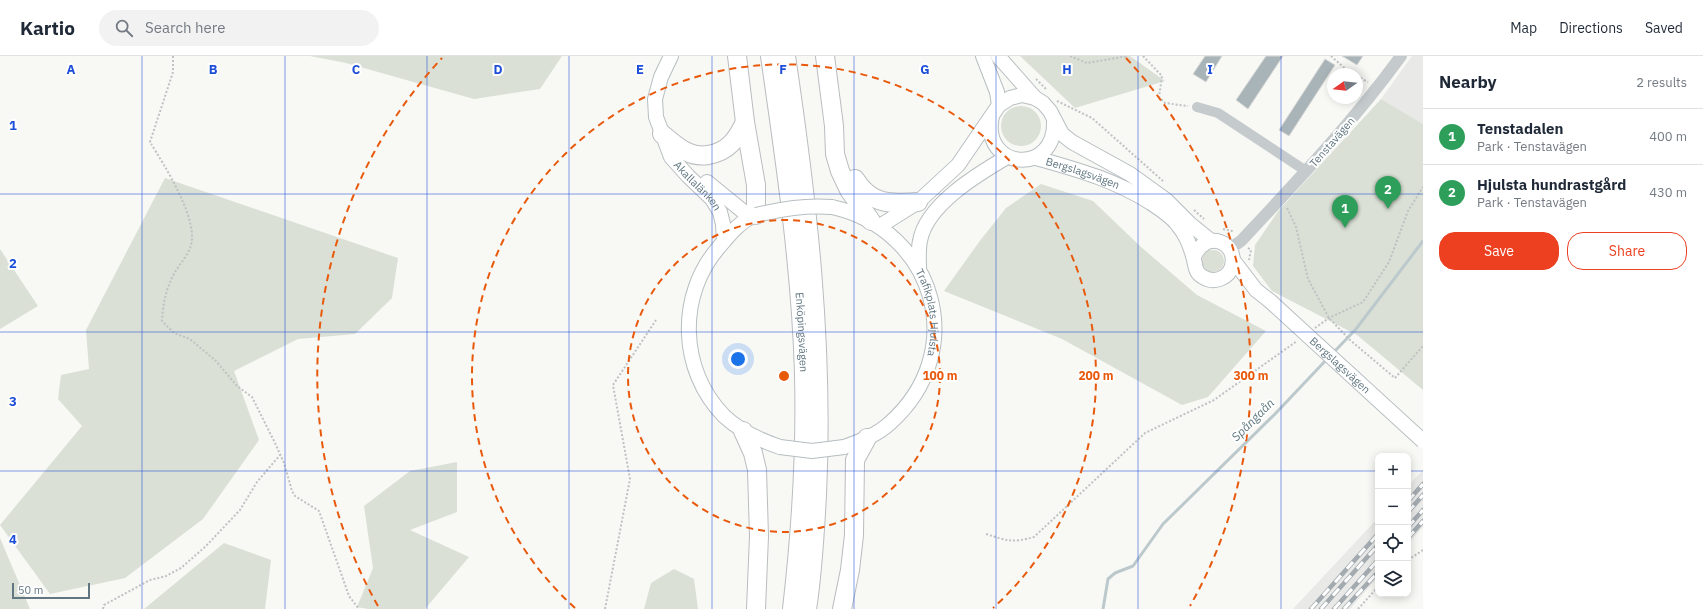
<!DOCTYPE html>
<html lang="en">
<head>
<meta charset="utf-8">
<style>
	body { margin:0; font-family:"IBM Plex Sans",sans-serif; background:#f2f2f3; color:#1f2937 }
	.controls { position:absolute; right:12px; bottom:12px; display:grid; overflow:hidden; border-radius:8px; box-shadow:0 2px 10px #0003 }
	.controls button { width:36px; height:36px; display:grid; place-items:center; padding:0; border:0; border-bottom:1px solid #e0e1e3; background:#fff; color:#1f2937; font:20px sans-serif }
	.compass { position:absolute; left:1327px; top:12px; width:36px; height:36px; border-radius:50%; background:#fff; box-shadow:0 2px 10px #0003; rotate:255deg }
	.scale { position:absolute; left:12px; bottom:10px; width:78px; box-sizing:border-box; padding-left:4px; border:2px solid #617681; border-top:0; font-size:11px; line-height:14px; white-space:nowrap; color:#617681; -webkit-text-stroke:3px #fff; paint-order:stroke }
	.you { position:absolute; left:738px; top:303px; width:14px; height:14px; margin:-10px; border:3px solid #fff; border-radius:50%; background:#1a73e8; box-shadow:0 0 0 6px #1a73e833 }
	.badge { display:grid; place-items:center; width:26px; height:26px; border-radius:50%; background:#ec4021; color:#fff; font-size:13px; font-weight:700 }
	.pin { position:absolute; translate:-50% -33px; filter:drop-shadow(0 1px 2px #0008) }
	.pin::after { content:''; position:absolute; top:21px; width:14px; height:12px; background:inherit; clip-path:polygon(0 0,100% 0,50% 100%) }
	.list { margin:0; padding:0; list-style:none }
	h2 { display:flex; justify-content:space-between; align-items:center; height:52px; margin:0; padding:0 16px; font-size:17px }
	h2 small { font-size:13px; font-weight:400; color:#747a83 }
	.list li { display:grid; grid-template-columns:26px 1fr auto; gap:12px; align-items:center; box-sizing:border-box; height:56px; padding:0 16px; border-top:1px solid #e0e1e3 }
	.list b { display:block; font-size:15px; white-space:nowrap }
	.list p { margin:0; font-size:13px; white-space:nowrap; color:#747a83 }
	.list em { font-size:13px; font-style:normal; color:#747a83 }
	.actions { display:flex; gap:8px; padding:12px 16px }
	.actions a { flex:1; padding:9px 0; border:1px solid #ec4021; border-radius:16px; text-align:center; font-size:14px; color:#ec4021 }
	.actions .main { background:#ec4021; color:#fff }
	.icon { flex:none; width:22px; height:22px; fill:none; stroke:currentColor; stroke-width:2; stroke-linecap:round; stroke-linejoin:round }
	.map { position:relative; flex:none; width:1423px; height:553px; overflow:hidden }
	header { display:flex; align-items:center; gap:24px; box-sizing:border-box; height:56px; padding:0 20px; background:#fff; border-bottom:1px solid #e0e1e3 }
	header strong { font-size:19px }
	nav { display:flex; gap:22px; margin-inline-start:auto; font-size:14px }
	.search { width:280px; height:36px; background:#f2f2f3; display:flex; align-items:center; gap:10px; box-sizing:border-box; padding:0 14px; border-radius:22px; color:#747a83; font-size:15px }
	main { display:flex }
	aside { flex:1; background:#fff }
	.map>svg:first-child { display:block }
	.built { fill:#e9e9e8 }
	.green { fill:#dae0d5 }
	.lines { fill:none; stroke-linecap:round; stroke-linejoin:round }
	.stream { stroke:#bcc9cc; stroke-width:3 }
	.building { fill:#a9b4b8; stroke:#d9d9d7 }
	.secondary-casing { stroke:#b7bec1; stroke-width:16 }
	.motorway-casing { stroke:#b9bdc0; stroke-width:20 }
	.path { stroke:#bec2c3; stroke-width:2; stroke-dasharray:2 2; stroke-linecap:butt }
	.minor { stroke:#c5cacc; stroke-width:10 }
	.tertiary { stroke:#c5cacc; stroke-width:12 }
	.secondary { stroke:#fff; stroke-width:14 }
	.motorway { stroke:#fff; stroke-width:18 }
	.rail-casing { stroke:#a3abb0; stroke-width:4.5 }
	.rail { stroke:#fff; stroke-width:3; stroke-dasharray:9; stroke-linecap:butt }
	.secondary-bridge-casing { stroke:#b7bec1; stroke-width:16; stroke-linecap:butt }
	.secondary-bridge { stroke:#fff; stroke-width:14 }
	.grid { fill:none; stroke:#1d4ed8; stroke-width:1; stroke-opacity:0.55 }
	.ring { fill:none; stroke:#e8590c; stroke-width:2; stroke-dasharray:7 5 }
	.labels { text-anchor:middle; stroke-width:4; stroke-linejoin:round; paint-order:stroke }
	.street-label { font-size:11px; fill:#617681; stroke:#fff }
	.water-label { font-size:12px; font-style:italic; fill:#5c767c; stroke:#fff }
	.grid-label { font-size:13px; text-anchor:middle; font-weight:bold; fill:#1d4ed8; stroke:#fff; stroke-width:4; stroke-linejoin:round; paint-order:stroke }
	.centre { fill:#e8590c; stroke:#fff; stroke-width:2 }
	.ring-label { font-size:12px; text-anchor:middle; font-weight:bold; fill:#e8590c; stroke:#fff; stroke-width:4; stroke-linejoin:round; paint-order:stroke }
</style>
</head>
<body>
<header>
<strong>Kartio</strong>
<div class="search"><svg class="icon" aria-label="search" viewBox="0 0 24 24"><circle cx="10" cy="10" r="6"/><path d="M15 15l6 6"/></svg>Search here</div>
<nav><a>Map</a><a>Directions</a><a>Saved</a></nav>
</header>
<main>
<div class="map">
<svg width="1423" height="553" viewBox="0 0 1423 553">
	<rect width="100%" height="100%" fill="#f8f8f5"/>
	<path class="built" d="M 1412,0 L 1423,0 L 1423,68 L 1381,43 Z
		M 1423,414 L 1423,471 L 1408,488 L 1408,430 Z
		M 1378,462 L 1378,521 L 1350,553 L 1293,553 Z"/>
	<path class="green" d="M 310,0 L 562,0 L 540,33 L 474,43 L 346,7 Z
		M 1020,0 L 1130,0 L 1165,25 L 1075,52 Z
		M 1381,43 L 1423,68 L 1423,334 L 1357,279 L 1272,235 L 1253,210 L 1255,189 L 1279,154 Z
		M1001 70a20 20 0 1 1 40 0a20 20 0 1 1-40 0Z
		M 165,122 L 398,202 L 392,242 L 355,278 L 298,283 L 234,315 L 259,384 L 203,463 L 125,522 L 50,538 L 0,469 L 82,370 L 58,343 L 61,319 L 89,313 L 86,274 Z
		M 1041,128 L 1093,145 L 1141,191 L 1197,239 L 1266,275 L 1208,341 L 1182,349 L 1062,283 L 944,235 L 979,186 L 1006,152 Z
		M 0,193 L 38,250 L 0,273 Z
		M1202 205a11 11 0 1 1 22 0a11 11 0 1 1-22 0Z
		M 457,406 L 457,456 L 410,474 L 469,501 L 425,553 L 368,553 L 357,551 L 373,512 L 364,450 L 410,415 Z
		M 0,482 L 30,553 L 0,553 Z
		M 224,487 L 271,504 L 265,553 L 144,553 Z
		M 674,513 L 694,523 L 698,553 L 644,553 L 651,527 Z"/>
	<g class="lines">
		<path class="stream" d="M 1333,297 L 1356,273 L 1423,185
			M 1103,553 L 1108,523 L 1115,517 L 1133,510 L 1163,468 L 1275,358 L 1328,302"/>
	</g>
	<path class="building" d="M 1205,0 L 1222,0 L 1206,26 L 1193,18 Z
		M 1266,0 L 1283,0 L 1248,53 L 1236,44 Z
		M 1342,0 L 1363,0 L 1357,9 Z
		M 1325,3 L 1335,9 L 1289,80 L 1279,74 Z"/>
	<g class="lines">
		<defs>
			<g id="secondary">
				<path id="s1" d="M 671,0 L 661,21 L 655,43 L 656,61 L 671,101 L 688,120 L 712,143 L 720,156 L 723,168 L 724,185"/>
				<path d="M 983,0 L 997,36 L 999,49"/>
				<path d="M 998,0 L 1035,42"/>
				<path d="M 992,60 C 980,114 1057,121 1054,64"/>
				<path id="s2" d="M 1036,102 C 1078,114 1113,123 1151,147 C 1160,153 1171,160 1177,168 C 1179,171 1182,174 1184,178 C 1188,184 1191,193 1193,200 C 1196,209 1194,216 1203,221 C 1214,228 1229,222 1232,210 C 1238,185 1205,173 1194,201"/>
				<path d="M 707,126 L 750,161"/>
				<path id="s3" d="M 832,151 C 935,174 971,295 890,367 C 877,379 861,385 844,391"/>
				<path d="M 756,159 C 741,164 729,179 719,191 C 677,239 679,314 724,360 C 740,375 759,384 780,391"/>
				<path d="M 880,170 L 918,146 L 958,109 L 999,49 L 1010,42 L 1022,39 L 1035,42 L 1043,47 L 1050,55 L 1062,78 L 1072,86 L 1130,118 L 1166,144 L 1190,168 L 1211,185"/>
				<path d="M 1233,204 L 1256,234 L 1270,245"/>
				<path d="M 919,213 C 919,204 918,194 920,185 C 926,149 978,118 1007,101"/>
			</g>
			<g id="motorway">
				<path d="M 737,0 L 745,66 L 756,129 L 756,159"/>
				<path id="s4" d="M 770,0 C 785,105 801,211 804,318 C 806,397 801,475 792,553"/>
				<path d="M 786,0 C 808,148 824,289 817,439 C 815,477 813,515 807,553"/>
				<path d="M 825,0 L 834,70 L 835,98 L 840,115 L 849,134 L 871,165"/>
				<path d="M 662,78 C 670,84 678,92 687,96 C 693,99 701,100 708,99 C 728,96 737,83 745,66"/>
				<path d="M 855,123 C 871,149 890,148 918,146"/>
				<path d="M 743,375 L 753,397 L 757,414 L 759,480 L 756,553"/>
				<path d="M 842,553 L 850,514 L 854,479 L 855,404 L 867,382"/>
			</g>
		</defs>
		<use href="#secondary" class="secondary-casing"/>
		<use href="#motorway" class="motorway-casing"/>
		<path class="path" d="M 173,0 L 173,16 L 150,86 C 164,109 201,166 190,192 C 187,200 180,208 175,216 C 166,232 163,247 162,265 L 174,277 L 190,283 L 216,305 L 237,330 L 252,341 L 275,387 L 284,407 L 292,435 L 295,440 L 319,455 L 349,540 L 359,553
			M 1070,0 L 1087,7 L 1128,0
			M 1143,0 L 1162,20 L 1159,41 L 1165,47 L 1188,50
			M 1331,0 L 1349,16 L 1353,18
			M 1357,20 L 1368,26
			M 1036,23 L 1047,34
			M 1057,45 L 1092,62 L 1163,125
			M 1287,152 L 1296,171 L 1308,223 L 1329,262 L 1350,284 L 1395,322 L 1423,290
			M 1194,154 L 1204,163
			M 1223,173 L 1232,175 L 1234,177
			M 1248,192 L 1251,194 L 1249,204
			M 1315,272 L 1329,262 L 1363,246 L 1389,206 L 1408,155 L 1423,131
			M 986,478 C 1008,485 1012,487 1034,481 L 1145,377 L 1214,344 L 1297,285
			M 1408,504 L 1423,494
			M 103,553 L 104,549 L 150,524 L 166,520 L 181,512 L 206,490 L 240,454 L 257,426 L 280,399
			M 605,553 L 630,423 L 613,329 L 656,264
			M 1358,553 L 1378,531"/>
		<path class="minor" d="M 1197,51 L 1218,57 L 1306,115"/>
		<path class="tertiary" d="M 1229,193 L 1241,185 C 1297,125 1353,66 1401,0"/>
		<use href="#secondary" class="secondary"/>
		<use href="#motorway" class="motorway"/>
		<defs>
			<path id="rail" d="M 1408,445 L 1423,428
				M 1408,456 L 1423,439
				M 1408,471 L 1423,454
				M 1408,482 L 1423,465
				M 1311,553 L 1378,478
				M 1321,553 L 1378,489
				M 1334,553 L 1378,504
				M 1344,553 L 1378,516"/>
		</defs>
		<use href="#rail" class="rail-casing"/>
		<use href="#rail" class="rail"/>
		<defs>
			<g id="secondary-bridge">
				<path d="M 756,159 C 782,153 805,149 832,151"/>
				<path id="s5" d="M 1270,245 L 1423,385"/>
				<path d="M 780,391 L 812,395 L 844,391"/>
			</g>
		</defs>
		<use href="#secondary-bridge" class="secondary-bridge-casing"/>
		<use href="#secondary-bridge" class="secondary-bridge"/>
	</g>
	<path class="grid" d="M 142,0 L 142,553M 285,0 L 285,553M 427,0 L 427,553M 569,0 L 569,553M 712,0 L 712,553M 854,0 L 854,553M 996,0 L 996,553M 1138,0 L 1138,553M 1281,0 L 1281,553M 0,138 L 1423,138M 0,276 L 1423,276M 0,415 L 1378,415M 1408,415 L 1423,415"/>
	<g class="ring">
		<circle cx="784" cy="320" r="156"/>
		<path d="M575 552A312 312 0 1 1 993 552"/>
		<path d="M378 550A467 467 0 0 1 442 2M1126 2A467 467 0 0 1 1190 550"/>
	</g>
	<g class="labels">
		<g class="street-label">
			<text transform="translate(1332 86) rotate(-49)" y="4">Tenstavägen</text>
			<text dy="4" stroke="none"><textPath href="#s2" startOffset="49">Bergslagsvägen</textPath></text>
			<text dy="4" stroke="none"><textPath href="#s1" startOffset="146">Akallalänken</textPath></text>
			<text dy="4" stroke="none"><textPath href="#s3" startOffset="155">Trafikplats Hjulsta</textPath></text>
			<text dy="4" stroke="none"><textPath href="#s4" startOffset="278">Enköpingsvägen</textPath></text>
			<text dy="4" stroke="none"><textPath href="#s5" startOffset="95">Bergslagsvägen</textPath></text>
		</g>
		<g class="water-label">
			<text transform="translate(1253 364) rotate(-45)" y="4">Spångaån</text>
		</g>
	</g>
	<g class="grid-label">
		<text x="71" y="18">A</text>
		<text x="213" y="18">B</text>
		<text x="356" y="18">C</text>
		<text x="498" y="18">D</text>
		<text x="640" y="18">E</text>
		<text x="783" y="18">F</text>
		<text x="925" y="18">G</text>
		<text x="1067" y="18">H</text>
		<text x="1210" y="18">I</text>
		<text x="13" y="74">1</text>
		<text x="13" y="212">2</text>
		<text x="13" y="350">3</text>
		<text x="13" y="488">4</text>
	</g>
	<circle cx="784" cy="320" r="6" class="centre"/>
	<g class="ring-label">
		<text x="940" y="324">100 m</text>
		<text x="1096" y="324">200 m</text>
		<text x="1251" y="324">300 m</text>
	</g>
</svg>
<div class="controls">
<button>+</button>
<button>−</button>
<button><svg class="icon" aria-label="locate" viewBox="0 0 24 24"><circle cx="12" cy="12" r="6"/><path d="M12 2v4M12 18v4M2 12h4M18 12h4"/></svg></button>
<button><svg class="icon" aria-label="layers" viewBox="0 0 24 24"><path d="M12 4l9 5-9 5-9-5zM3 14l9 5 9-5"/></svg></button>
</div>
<svg class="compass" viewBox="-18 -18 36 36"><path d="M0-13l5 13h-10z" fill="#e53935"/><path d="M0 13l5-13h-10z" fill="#747a83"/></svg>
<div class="scale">50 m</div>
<div class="you"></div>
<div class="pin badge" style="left:1345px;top:172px;background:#2e9e5b">1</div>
<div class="pin badge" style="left:1388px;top:153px;background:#2e9e5b">2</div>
</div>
<aside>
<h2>Nearby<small>2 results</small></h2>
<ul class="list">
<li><span class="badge" style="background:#2e9e5b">1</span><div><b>Tenstadalen</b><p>Park · Tenstavägen</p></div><em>400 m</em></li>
<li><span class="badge" style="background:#2e9e5b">2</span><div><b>Hjulsta hundrastgård</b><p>Park · Tenstavägen</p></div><em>430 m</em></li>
</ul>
<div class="actions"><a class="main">Save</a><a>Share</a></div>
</aside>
</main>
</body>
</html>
